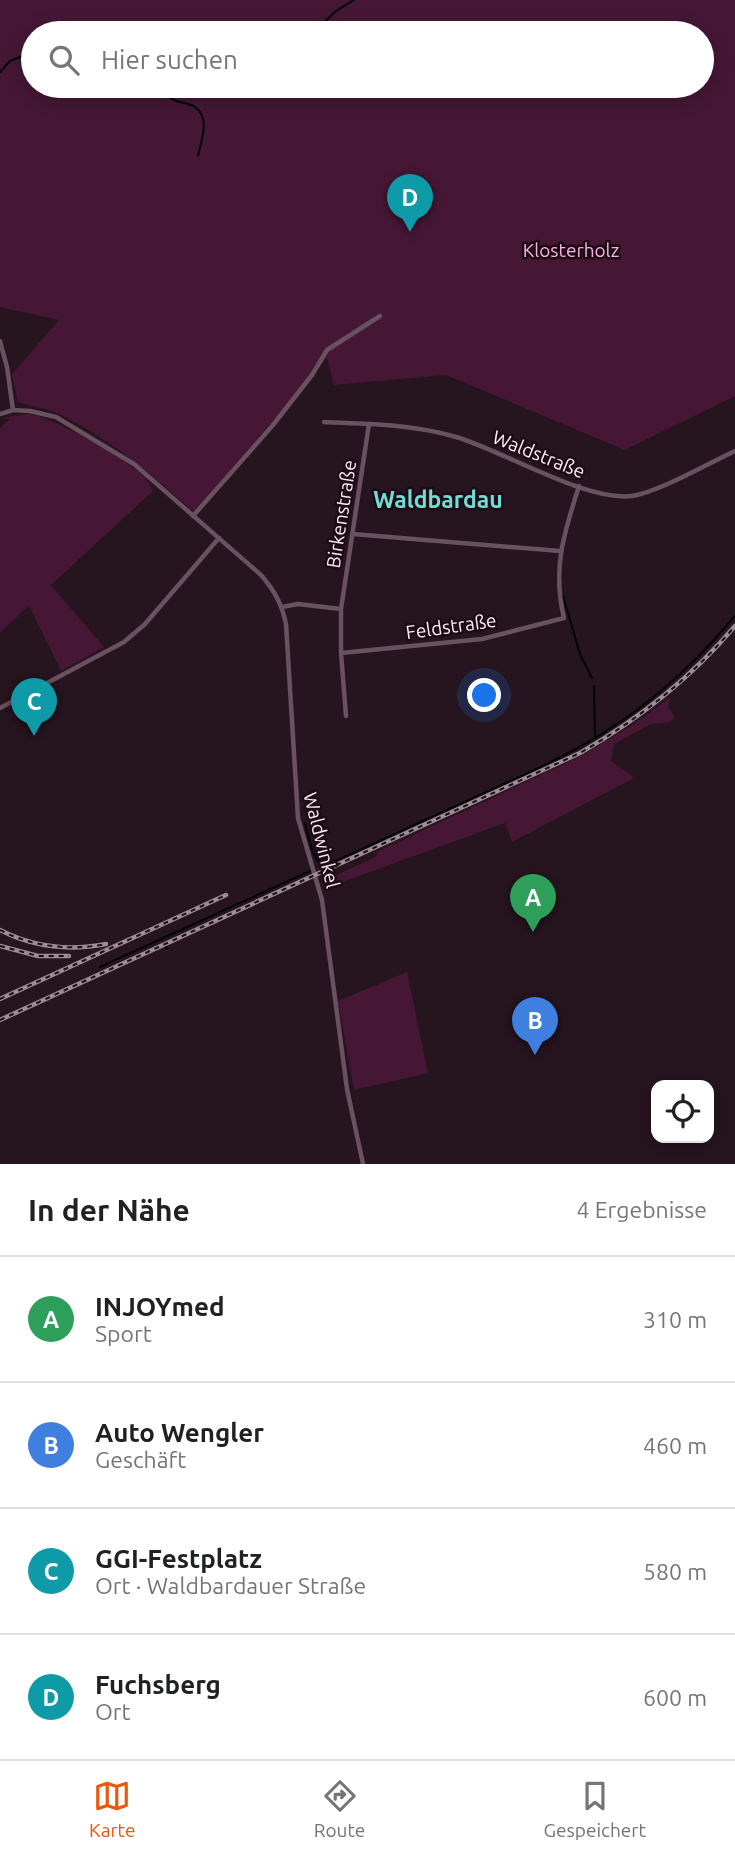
<!DOCTYPE html>
<html lang="de">
<head>
<meta charset="utf-8">
<style>
	body { margin:0; font-family:Ubuntu,sans-serif; background:#f2f2f2; color:#202124 }
	.controls { position:absolute; right:21px; bottom:21px; display:grid; overflow:hidden; border-radius:14px; box-shadow:0 4px 18px #0003 }
	.controls button { width:63px; height:63px; display:grid; place-items:center; padding:0; border:0; border-bottom:2px solid #e0e0e0; background:#fff; color:#202124; font:35px sans-serif }
	.you { position:absolute; left:485px; top:696px; width:24px; height:24px; margin:-18px; border:5px solid #fff; border-radius:50%; background:#1a73e8; box-shadow:0 0 0 10px #1a73e833 }
	.badge { display:grid; place-items:center; width:46px; height:46px; border-radius:50%; background:#ea580c; color:#fff; font-size:23px; font-weight:700 }
	.pin { position:absolute; translate:-50% -58px; filter:drop-shadow(0 2px 4px #0008) }
	.pin::after { content:''; position:absolute; top:37px; width:24px; height:21px; background:inherit; clip-path:polygon(0 0,100% 0,50% 100%) }
	.list { margin:0; padding:0; list-style:none }
	h2 { display:flex; justify-content:space-between; align-items:center; height:91px; margin:0; padding:0 28px; font-size:30px }
	h2 small { font-size:23px; font-weight:400; color:#757577 }
	.list li { display:grid; grid-template-columns:46px 1fr auto; gap:21px; align-items:center; box-sizing:border-box; height:126px; padding:0 28px; border-top:2px solid #e0e0e0 }
	.list b { display:block; font-size:26px; white-space:nowrap }
	.list p { margin:0; font-size:23px; white-space:nowrap; color:#757577 }
	.list em { font-size:23px; font-style:normal; color:#757577 }
	.icon { flex:none; width:38px; height:38px; fill:none; stroke:currentColor; stroke-width:2; stroke-linecap:round; stroke-linejoin:round }
	.map { position:relative; flex:none; width:735px; height:1164px; overflow:hidden }
	.search { position:absolute; background:#fff; box-shadow:0 4px 18px #0003; left:21px; right:21px; top:21px; height:77px; display:flex; align-items:center; gap:18px; box-sizing:border-box; padding:0 24px; border-radius:38px; color:#757577; font-size:26px }
	.sheet { height:595px; background:#fff }
	nav { display:flex; justify-content:space-around; align-items:center; box-sizing:border-box; height:98px; border-top:2px solid #e0e0e0; background:#fff; font-size:19px; color:#757577 }
	nav a { display:grid; justify-items:center; gap:4px }
	nav .on { color:#ea580c }
	.map>svg:first-child { display:block }
	.green { fill:#451735; fill-rule:evenodd }
	.lines { fill:none; stroke-linecap:round; stroke-linejoin:round }
	.stream { stroke:#010707; stroke-width:2 }
	.street { stroke:#6a5160; stroke-width:4.5 }
	.rail-casing { stroke:#9c8d95; stroke-width:4.5 }
	.rail { stroke:#1d0b16; stroke-width:2; stroke-dasharray:5; stroke-linecap:butt }
	.labels { text-anchor:middle; stroke-width:5; stroke-linejoin:round; paint-order:stroke }
	.park-label { font-size:19px; fill:#f8b3dd; stroke:#1d0b16 }
	.street-label { font-size:19px; fill:#fceef5; stroke:#1d0b16 }
	.quarter-label { font-size:23px; font-weight:bold; fill:#72ddd4; stroke:#1d0b16 }
</style>
</head>
<body>
<div class="map">
<svg width="735" height="1164" viewBox="0 0 735 1164">
	<rect width="100%" height="100%" fill="#26141f"/>
	<path class="green" d="M 0,0 L 735,0 L 735,396 L 625,450 L 446,375 L 334,385 L 327,358 L 194,512 C 153,475 109,438 59,414 C 46,408 31,406 18,402 L 12,374 L 59,320 L 0,307 ZM 33,33 L 702,33 L 702,86 L 33,86 Z
		M 31,414 C 55,419 129,459 144,477 C 148,481 150,487 153,491 L 51,585 L 104,647 L 61,671 L 29,606 L 0,632 L 0,428 L 10,419 L 3,419 L 10,416 Z
		M 671,697 L 668,706 L 675,717 L 670,722 L 651,724 L 614,744 L 611,761 L 634,778 L 512,842 L 505,823 L 326,888 L 324,881 L 377,856 L 377,852 L 581,756 L 631,726 Z
		M 407,972 L 428,1073 L 354,1090 L 338,1001 Z"/>
	<g class="lines">
		<path class="stream" d="M 313,33 L 336,11 L 354,0
			M 0,72 L 10,61 L 33,52
			M 149,86 C 158,90 165,96 174,100 C 180,103 190,103 195,107 C 211,118 201,141 198,156
			M 563,596 L 580,654 L 592,678
			M 594,686 L 595,737
			M 305,823 C 309,837 311,855 322,866
			M 320,867 C 366,848 411,826 456,806 C 496,787 537,770 576,749 C 637,716 691,669 735,616
			M 166,947 L 167,948
			M 100,967 L 310,871"/>
		<path class="street" d="M 0,341 L 7,367 L 13,410
			M 0,414 L 13,410 L 30,411 L 56,417 L 134,464 L 261,575 C 274,590 282,604 286,624 L 298,818 L 322,900 L 347,1089 L 363,1164
			M 324,422 C 368,424 413,424 456,437 C 504,451 586,502 632,496 C 659,492 709,463 735,451
			M 193,516 L 273,425 L 312,375 L 327,350 L 380,316
			M 353,534 L 560,551
			M 282,607 L 298,604 L 341,609
			M 341,653 L 482,639 L 564,618 C 552,569 564,533 579,486
			M 0,708 L 124,642 L 145,624 L 219,538
			M 346,716 L 341,653 L 341,609 L 369,424"/>
		<defs>
			<path id="rail" d="M 0,930 C 33,947 70,951 106,944
				M 0,946 L 38,956 L 69,956
				M 0,999 L 226,895
				M 0,1020 L 580,753 C 639,719 691,678 735,626"/>
		</defs>
		<use href="#rail" class="rail-casing"/>
		<use href="#rail" class="rail"/>
	</g>
	<g class="labels">
		<g class="park-label">
			<text x="571" y="257">Klosterholz</text>
		</g>
		<g class="street-label">
			<text transform="translate(539 454) rotate(22)" y="7">Waldstraße</text>
			<text transform="translate(341 514) rotate(-81)" y="7">Birkenstraße</text>
			<text transform="translate(451 626) rotate(-8)" y="7">Feldstraße</text>
			<text transform="translate(322 840) rotate(76)" y="7">Waldwinkel</text>
		</g>
		<g class="quarter-label">
			<text x="438" y="508">Waldbardau</text>
		</g>
	</g>
</svg>
<div class="controls">
<button><svg class="icon" aria-label="locate" viewBox="0 0 24 24"><circle cx="12" cy="12" r="6"/><path d="M12 2v4M12 18v4M2 12h4M18 12h4"/></svg></button>
</div>
<div class="you"></div>
<div class="pin badge" style="left:533px;top:932px;background:#2e9e5b">A</div>
<div class="pin badge" style="left:535px;top:1055px;background:#3f7fe0">B</div>
<div class="pin badge" style="left:34px;top:736px;background:#0f9aa8">C</div>
<div class="pin badge" style="left:410px;top:232px;background:#0f9aa8">D</div>
<div class="search"><svg class="icon" aria-label="search" viewBox="0 0 24 24"><circle cx="10" cy="10" r="6"/><path d="M15 15l6 6"/></svg>Hier suchen</div>
</div>
<section class="sheet">
<h2>In der Nähe<small>4 Ergebnisse</small></h2>
<ul class="list">
<li><span class="badge" style="background:#2e9e5b">A</span><div><b>INJOYmed</b><p>Sport</p></div><em>310 m</em></li>
<li><span class="badge" style="background:#3f7fe0">B</span><div><b>Auto Wengler</b><p>Geschäft</p></div><em>460 m</em></li>
<li><span class="badge" style="background:#0f9aa8">C</span><div><b>GGI-Festplatz</b><p>Ort · Waldbardauer Straße</p></div><em>580 m</em></li>
<li><span class="badge" style="background:#0f9aa8">D</span><div><b>Fuchsberg</b><p>Ort</p></div><em>600 m</em></li>
</ul>
</section>
<nav>
<a class="on"><svg class="icon" aria-label="map" viewBox="0 0 24 24"><path d="M3 6l6-2 6 2 6-2v14l-6 2-6-2-6 2zM9 4v14M15 6v14"/></svg>Karte</a>
<a><svg class="icon" aria-label="directions" viewBox="0 0 24 24"><path d="M12 3l9 9-9 9-9-9zM9 14v-3h6M13 9l2 2-2 2"/></svg>Route</a>
<a><svg class="icon" aria-label="saved" viewBox="0 0 24 24"><path d="M7 4h10v16l-5-4-5 4z"/></svg>Gespeichert</a>
</nav>
</body>
</html>
